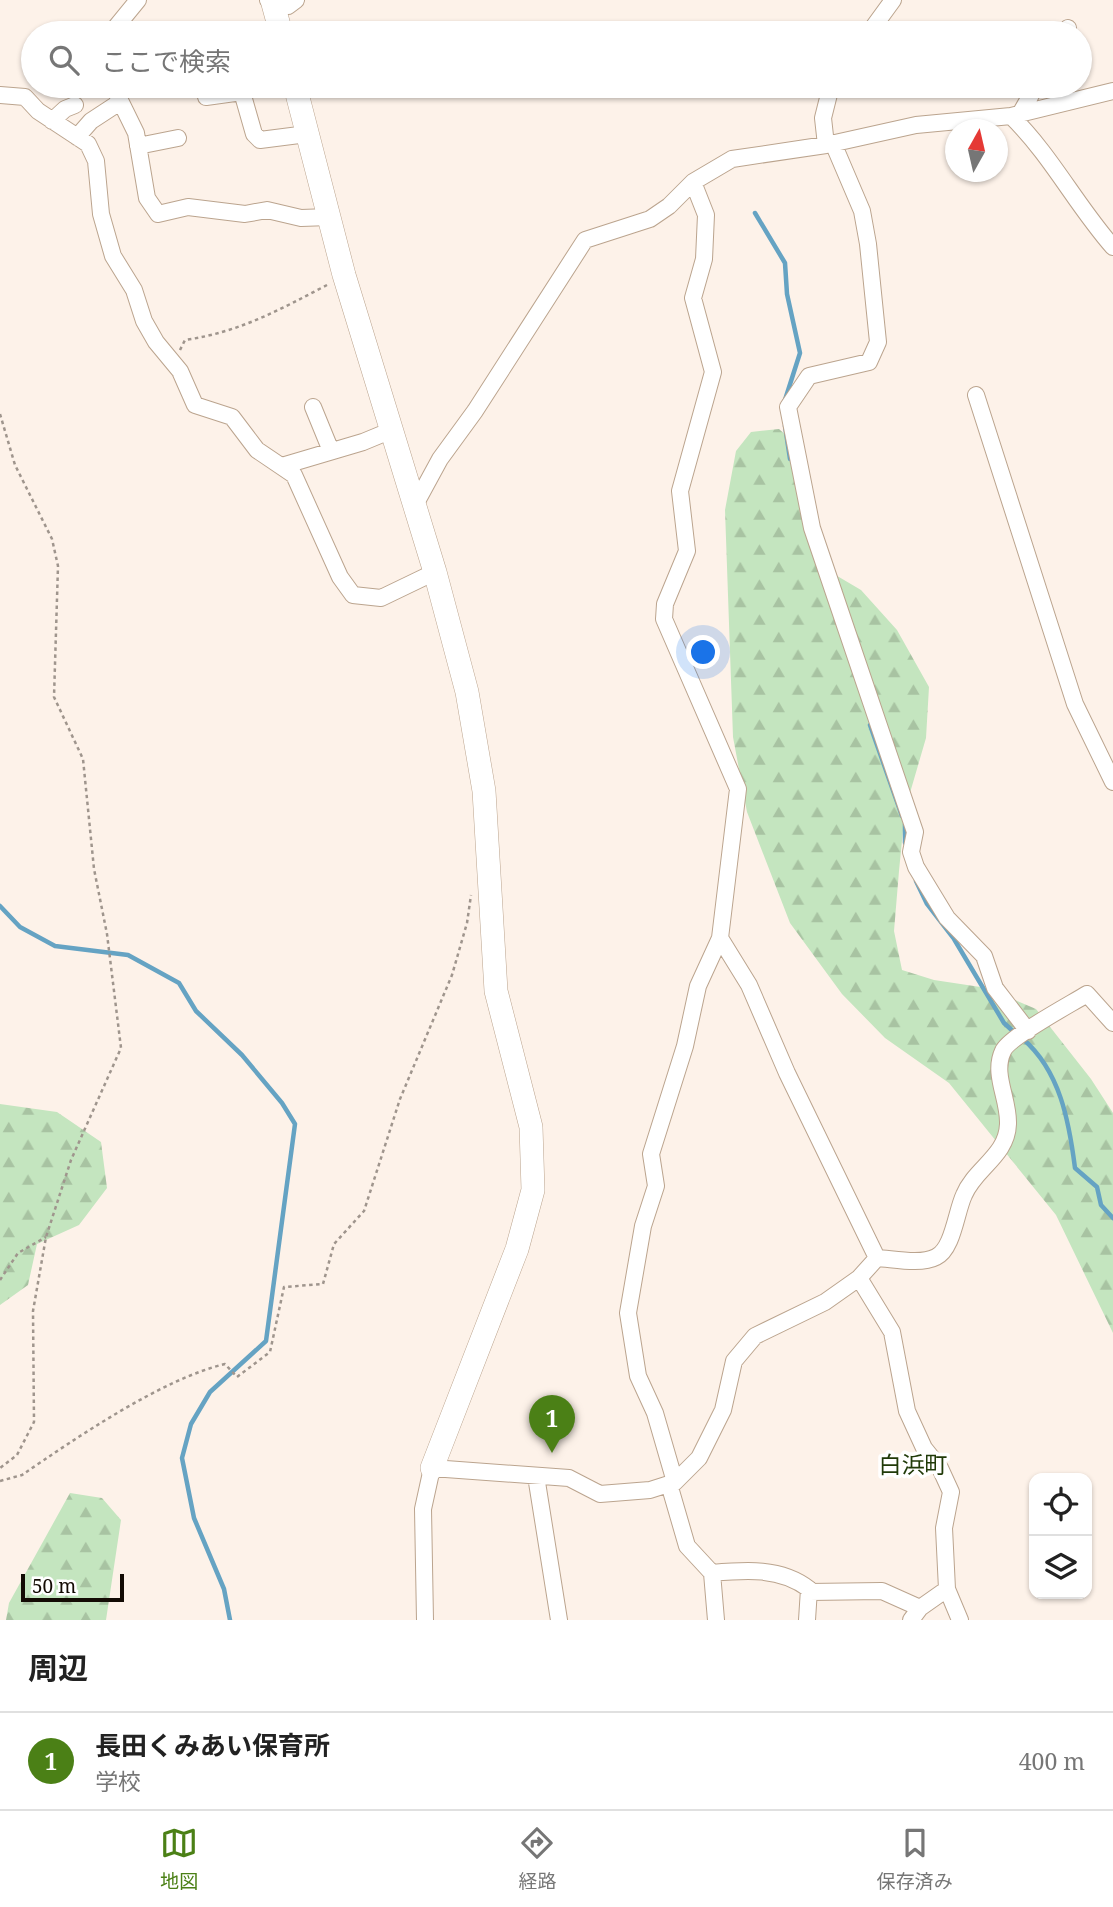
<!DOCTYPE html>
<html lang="ja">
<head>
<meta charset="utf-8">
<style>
	body { margin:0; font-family:"Noto Serif","Noto Sans JP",serif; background:#f2f2f2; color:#222 }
	.controls { position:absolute; right:21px; bottom:21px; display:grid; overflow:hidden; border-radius:14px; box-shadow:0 2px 5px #0004 }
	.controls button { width:63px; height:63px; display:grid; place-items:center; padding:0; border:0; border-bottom:2px solid #e0e0e0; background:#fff; color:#222; font:35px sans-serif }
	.compass { position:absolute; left:945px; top:119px; width:63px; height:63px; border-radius:50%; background:#fff; box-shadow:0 2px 5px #0004; rotate:8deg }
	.scale { position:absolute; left:21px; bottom:18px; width:103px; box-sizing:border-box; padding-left:7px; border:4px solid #130b04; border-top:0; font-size:19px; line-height:24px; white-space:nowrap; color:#130b04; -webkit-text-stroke:5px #fff; paint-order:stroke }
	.you { position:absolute; left:704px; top:653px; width:24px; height:24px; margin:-18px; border:5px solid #fff; border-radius:50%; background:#1a73e8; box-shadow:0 0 0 10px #1a73e833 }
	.badge { display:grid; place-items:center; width:46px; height:46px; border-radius:50%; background:#4b8016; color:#fff; font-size:23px; font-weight:700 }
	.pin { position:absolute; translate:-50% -58px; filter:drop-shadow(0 2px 4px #0008) }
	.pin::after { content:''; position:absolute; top:37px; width:24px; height:21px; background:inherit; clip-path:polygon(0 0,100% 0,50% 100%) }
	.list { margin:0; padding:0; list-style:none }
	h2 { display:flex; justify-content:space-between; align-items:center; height:91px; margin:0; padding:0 28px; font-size:30px }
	h2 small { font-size:23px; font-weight:400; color:#767676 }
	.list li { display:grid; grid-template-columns:46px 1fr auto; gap:21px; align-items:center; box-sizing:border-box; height:98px; padding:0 28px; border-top:2px solid #e0e0e0 }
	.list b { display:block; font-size:26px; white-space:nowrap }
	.list p { margin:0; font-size:23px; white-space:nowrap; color:#767676 }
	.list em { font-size:23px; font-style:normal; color:#767676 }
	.icon { flex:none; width:38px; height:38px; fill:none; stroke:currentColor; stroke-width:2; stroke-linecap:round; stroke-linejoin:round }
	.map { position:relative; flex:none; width:1113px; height:1620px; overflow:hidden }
	.search { position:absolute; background:#fff; box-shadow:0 2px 5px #0004; left:21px; right:21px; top:21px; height:77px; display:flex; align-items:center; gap:18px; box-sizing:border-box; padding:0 24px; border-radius:38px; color:#767676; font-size:26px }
	.sheet { height:189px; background:#fff }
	nav { display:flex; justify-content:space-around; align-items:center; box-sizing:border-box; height:98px; border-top:2px solid #e0e0e0; background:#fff; font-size:19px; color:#767676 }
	nav a { display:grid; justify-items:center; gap:4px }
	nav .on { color:#4b8016 }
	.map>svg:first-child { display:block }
	.forest { fill:url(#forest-firs) }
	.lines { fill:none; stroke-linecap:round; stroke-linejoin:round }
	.stream { stroke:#65a3c3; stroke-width:4.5 }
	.street-casing { stroke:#bba48e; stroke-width:18 }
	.secondary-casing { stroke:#bba48e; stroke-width:24 }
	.path { stroke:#9f958d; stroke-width:2.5; stroke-dasharray:3.5 3.5; stroke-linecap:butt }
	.street { stroke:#fff; stroke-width:16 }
	.secondary { stroke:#fff; stroke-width:23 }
	.labels { text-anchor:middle; stroke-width:7; stroke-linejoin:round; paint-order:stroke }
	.quarter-label { font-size:23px; fill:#203a08; stroke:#fff }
</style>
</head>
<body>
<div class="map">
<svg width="1113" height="1620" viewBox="0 0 1113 1620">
	<defs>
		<pattern id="forest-firs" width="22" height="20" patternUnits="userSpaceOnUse" patternTransform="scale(1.75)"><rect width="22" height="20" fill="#c4e5bf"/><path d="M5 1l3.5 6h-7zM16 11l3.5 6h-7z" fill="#a8c3a2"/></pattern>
	</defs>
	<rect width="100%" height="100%" fill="#fdf2e9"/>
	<path class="forest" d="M 779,429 L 798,446 L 822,567 L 861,590 L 897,630 L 929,687 L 926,738 L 905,810 L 899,871 L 894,931 L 902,970 L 934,980 L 987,988 L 1036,1009 L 1091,1079 L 1113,1113 L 1113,1333 L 1056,1215 L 949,1083 L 885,1038 L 842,994 L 790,923 L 747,812 L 733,737 L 725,510 L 736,451 L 751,432 Z
		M 0,1104 L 57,1112 L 101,1142 L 107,1188 L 79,1225 L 37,1244 L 28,1285 L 0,1305 Z
		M 70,1493 L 102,1498 L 121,1520 L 106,1620 L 6,1620 L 9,1603 Z"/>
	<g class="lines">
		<path class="stream" d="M 755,213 L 785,263 L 787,294 L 800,353 L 784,403
			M 785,426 L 790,459
			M 870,725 L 902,816
			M 905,824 L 905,843
			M 916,881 L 927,904 L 954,939 L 1004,1023 L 1016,1034
			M 0,906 L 20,927 L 55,946 L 128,955 L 179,983 L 196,1011 L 242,1055 L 282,1103 L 295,1124 L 266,1341 L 210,1392 L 191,1424 L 182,1458 L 194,1518 L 224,1589 L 230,1620
			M 1023,1039 C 1060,1071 1069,1121 1075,1168 L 1097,1187 L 1101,1205 L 1113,1218"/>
		<defs>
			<path id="street" d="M 268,0 L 288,6 L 296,0
				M 111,33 L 138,0
				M 869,33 L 893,0
				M 1067,33 L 1068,28
				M 113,86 L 136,133 L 147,198 L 158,214 L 188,207 L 245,214 L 267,210 L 301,218 L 329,217
				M 0,95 L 25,97 L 38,111 L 88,144 L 96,161 L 101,214 L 113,256 L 134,290 L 144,321 L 156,342 L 180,371 L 195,405 L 232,417 L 257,450 L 294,475 L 340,577 L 353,595 L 381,598 L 435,572
				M 206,97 L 242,92 L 254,134 L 260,140 L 307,134
				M 1020,114 L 1036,86
				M 1011,116 L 1113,91
				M 52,121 L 65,109 L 75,105
				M 77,137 L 91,121 L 120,102
				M 833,143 L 862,211 L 868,244 L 878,342 L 869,362 L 809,376 L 788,407 L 812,528 L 915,832 L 911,852 L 916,867 L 947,918 L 984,956 L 995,988 L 1028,1031
				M 826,145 L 823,118 L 831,86
				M 138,146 L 178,138
				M 976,395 L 1075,704 L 1113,782
				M 313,407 L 331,451
				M 282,466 L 363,442 L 392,430
				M 415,505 L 440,459 L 475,411 L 585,240 L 650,219 L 669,206 L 693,182 L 732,159 L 826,145 L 916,125 L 1011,116 C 1051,155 1076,205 1113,247
				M 720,938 L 749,985 L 787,1073 L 877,1258 L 859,1278 L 892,1332 L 907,1411 L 924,1448 L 940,1468 L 951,1492 L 944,1528 L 947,1589 L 960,1620
				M 877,1258 C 894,1259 921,1265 936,1257 C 953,1249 956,1212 964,1195 C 975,1168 1007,1156 1008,1124 C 1009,1099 992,1074 1003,1051 C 1009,1037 1071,1004 1087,994 L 1113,1023
				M 536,1476 L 559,1620
				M 675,1482 L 655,1413 L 638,1376 L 628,1313 L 643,1226 L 656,1186 L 651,1154 L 685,1046 L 698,986 L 720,938 L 738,789 L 664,619 L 665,604 L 687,551 L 680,491 L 713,372 L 693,298 L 704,259 L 706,215 L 693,182
				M 669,1484 L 687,1546 L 712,1573 L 716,1620
				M 712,1573 C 745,1570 781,1567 809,1589 L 807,1620
				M 809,1592 L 882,1591 L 920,1608
				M 425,1620 L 423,1509 L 432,1468 L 569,1478 L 600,1494 L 650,1490 L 675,1482 L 699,1458 L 723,1410 L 734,1361 L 755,1336 L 825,1302 L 859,1278
				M 911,1620 L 920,1608 L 947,1589"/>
			<path id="secondary" d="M 272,0 L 281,33
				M 295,86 L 344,275 L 435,572 L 467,692 L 484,791 L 496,991 L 531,1127 L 533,1190 L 517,1249 L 432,1468"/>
		</defs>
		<use href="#street" class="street-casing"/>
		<use href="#secondary" class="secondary-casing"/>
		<path class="path" d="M 180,350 L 185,340 C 240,332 279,310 327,285
			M 0,414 L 15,465 L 52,539 L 58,566 L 54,697 L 83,759 L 94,869 L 107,934 L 121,1048 L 71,1160 L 46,1237 L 33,1311 L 34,1422 L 17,1455 L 0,1468
			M 0,1280 L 18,1253 L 46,1237
			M 0,1481 L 22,1475 C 76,1438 162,1379 225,1364 L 237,1377 L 270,1352 L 284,1287 L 323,1284 L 334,1244 L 364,1211 L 400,1099 L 452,975 L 467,923 L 471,895"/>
		<use href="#street" class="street"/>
		<use href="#secondary" class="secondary"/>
	</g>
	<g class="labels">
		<g class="quarter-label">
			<text x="913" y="1473">白浜町</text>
		</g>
	</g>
</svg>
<div class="controls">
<button><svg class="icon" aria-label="locate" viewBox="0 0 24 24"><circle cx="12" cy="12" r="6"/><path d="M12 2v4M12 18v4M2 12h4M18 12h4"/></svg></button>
<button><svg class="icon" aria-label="layers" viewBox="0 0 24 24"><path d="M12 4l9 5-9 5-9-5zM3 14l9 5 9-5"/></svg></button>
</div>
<svg class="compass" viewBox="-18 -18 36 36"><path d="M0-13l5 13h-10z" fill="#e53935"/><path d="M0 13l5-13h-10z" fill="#767676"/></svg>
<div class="scale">50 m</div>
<div class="you"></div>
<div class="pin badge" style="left:552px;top:1453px">1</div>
<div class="search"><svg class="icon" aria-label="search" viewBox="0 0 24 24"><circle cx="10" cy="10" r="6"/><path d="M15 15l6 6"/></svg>ここで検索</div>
</div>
<section class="sheet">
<h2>周辺<small></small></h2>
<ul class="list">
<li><span class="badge">1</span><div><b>長田くみあい保育所</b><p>学校</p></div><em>400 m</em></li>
</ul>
</section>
<nav>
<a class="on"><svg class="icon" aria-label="map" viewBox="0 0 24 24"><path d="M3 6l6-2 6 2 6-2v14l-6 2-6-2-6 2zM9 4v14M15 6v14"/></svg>地図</a>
<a><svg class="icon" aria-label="directions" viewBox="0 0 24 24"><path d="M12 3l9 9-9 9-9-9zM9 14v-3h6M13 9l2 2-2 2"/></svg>経路</a>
<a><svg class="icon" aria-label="saved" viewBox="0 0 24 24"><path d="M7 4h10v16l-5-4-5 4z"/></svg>保存済み</a>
</nav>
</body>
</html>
